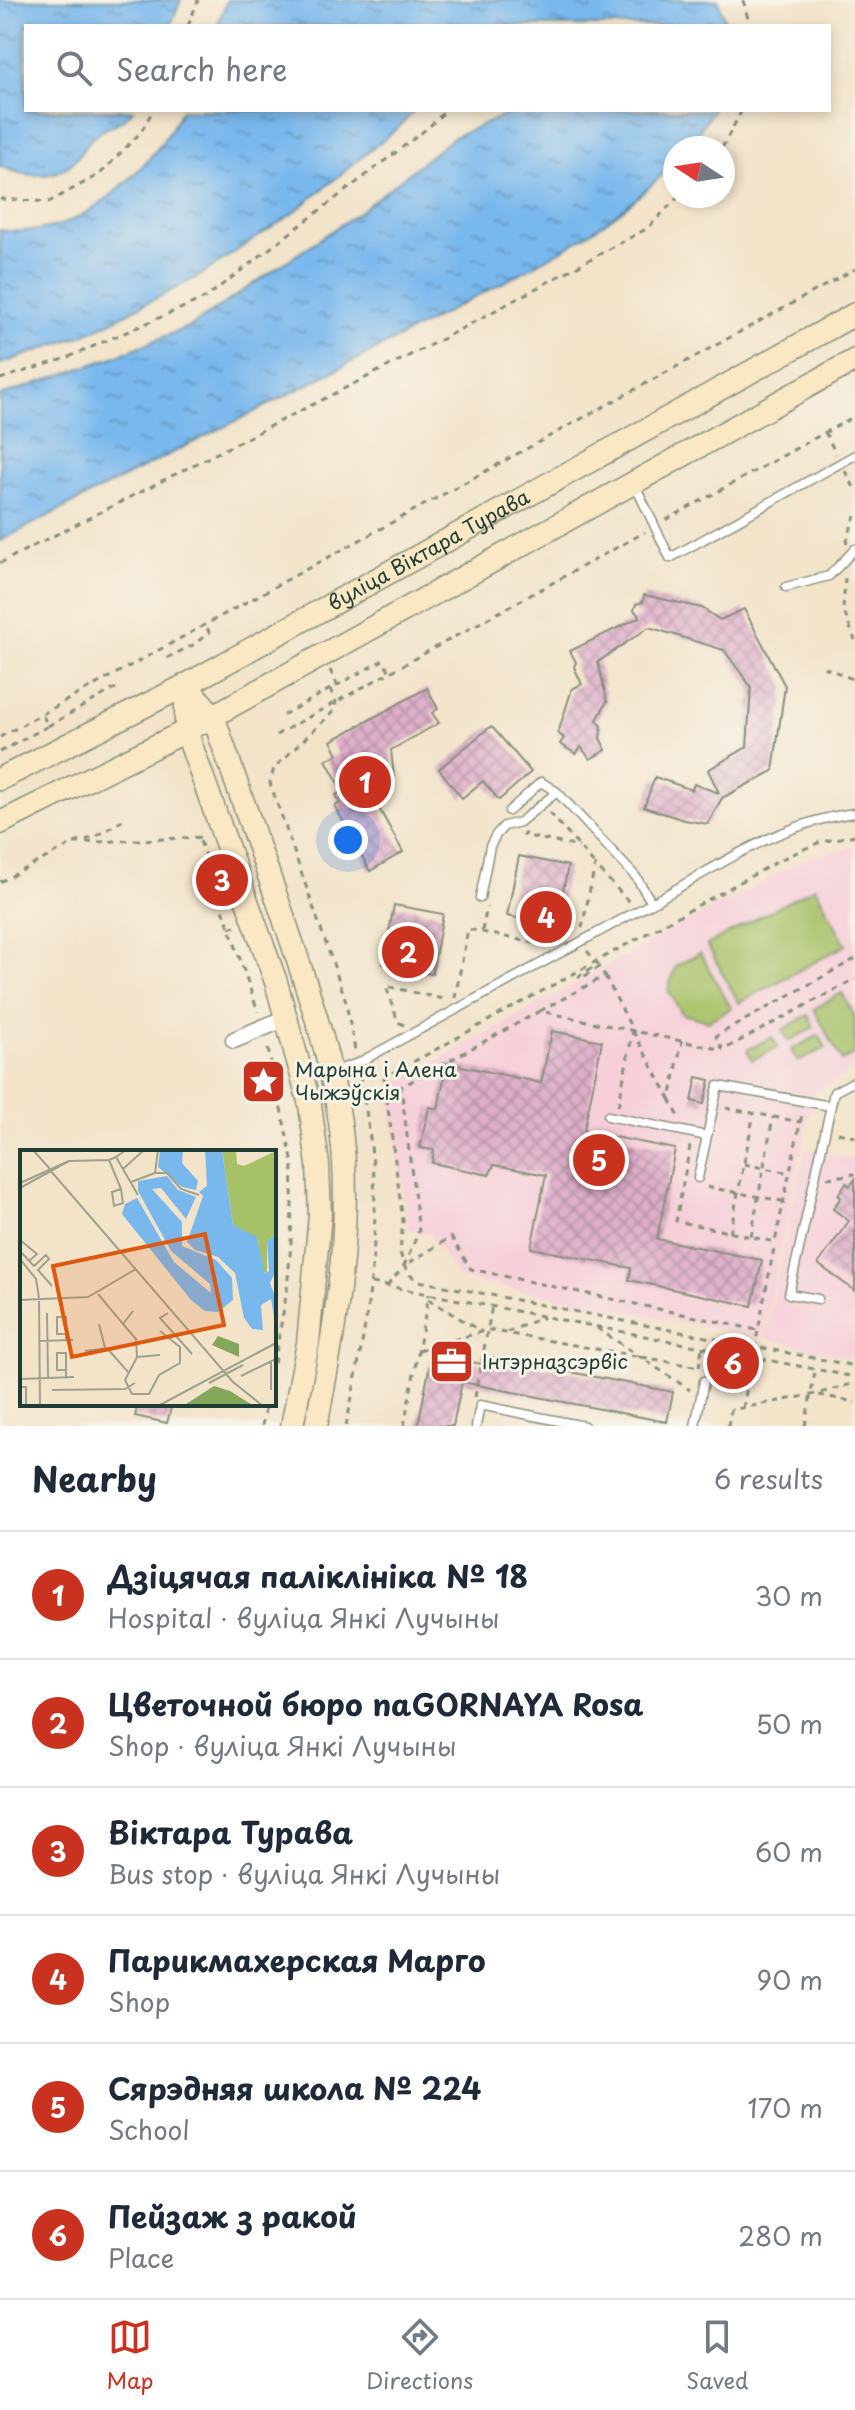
<!DOCTYPE html>
<html lang="en">
<head>
<meta charset="utf-8">
<style>
	body { margin:0; font-family:"Playpen Sans",sans-serif; background:#f2f2f3; color:#1f2937 }
	.compass { position:absolute; left:663px; top:136px; width:72px; height:72px; border-radius:50%; background:#fff; box-shadow:0 4px 12px #0003; rotate:282deg }
	.you { position:absolute; left:348px; top:840px; width:28px; height:28px; margin:-20px; border:6px solid #fff; border-radius:50%; background:#1a73e8; box-shadow:0 0 0 12px #1a73e833 }
	.badge { display:grid; place-items:center; width:52px; height:52px; border-radius:50%; background:#c8321e; color:#fff; font-size:26px; font-weight:700 }
	.pin { position:absolute; translate:-50% -50%; border:4px solid #fff; box-shadow:0 2px 8px #0006 }
	.list { margin:0; padding:0; list-style:none }
	h2 { display:flex; justify-content:space-between; align-items:center; height:104px; margin:0; padding:0 32px; font-size:34px }
	h2 small { font-size:26px; font-weight:400; color:#747a83 }
	.list li { display:grid; grid-template-columns:52px 1fr auto; gap:24px; align-items:center; box-sizing:border-box; height:128px; padding:0 32px; border-top:2px solid #e0e1e3 }
	.list b { display:block; font-size:30px; white-space:nowrap }
	.list p { margin:0; font-size:26px; white-space:nowrap; color:#747a83 }
	.list em { font-size:26px; font-style:normal; color:#747a83 }
	.icon { flex:none; width:44px; height:44px; fill:none; stroke:currentColor; stroke-width:2; stroke-linecap:round; stroke-linejoin:round }
	.map { position:relative; flex:none; width:855px; height:1426px; overflow:hidden }
	.search { position:absolute; background:#fff; box-shadow:0 4px 12px #0003; left:24px; right:24px; top:24px; height:88px; display:flex; align-items:center; gap:20px; box-sizing:border-box; padding:0 28px; border-radius:0px; color:#747a83; font-size:30px }
	.sheet { height:872px; background:#fff }
	nav { display:flex; justify-content:space-around; align-items:center; box-sizing:border-box; height:112px; border-top:2px solid #e0e1e3; background:#fff; font-size:22px; color:#747a83 }
	nav a { display:grid; justify-items:center; gap:4px }
	nav .on { color:#c8321e }
	.map>svg:first-child { display:block }
	.built { fill:#f6cfd9 }
	.grass { fill:#a7c168; stroke:#637f4e; stroke-width:2 }
	.water { fill:url(#water-ripples); stroke:#4c7a90; stroke-width:2 }
	.building { fill:url(#building-cross-hatch) }
	.lines { fill:none; stroke-linecap:round; stroke-linejoin:round }
	.lane-casing { stroke:#89907e; stroke-width:11 }
	.street-casing { stroke:#89907e; stroke-width:19 }
	.secondary-casing { stroke:#89907e; stroke-width:25 }
	.path { stroke:#89907e; stroke-width:3; stroke-dasharray:6 6; stroke-linecap:butt }
	.lane { stroke:#fff; stroke-width:8 }
	.street { stroke:#fff; stroke-width:16 }
	.secondary { stroke:#fae7c3; stroke-width:22 }
	.labels { text-anchor:middle; stroke-width:6; stroke-linejoin:round; paint-order:stroke }
	.street-label { font-size:20px; fill:#1f3d34; stroke:#f7f3e8 }
	.poi-label { font-size:20px; fill:#1f3d34; stroke:#f7f3e8; text-anchor:start }
	.inset-road { fill:none; stroke:#9ea18d; stroke-width:2 }
	.view { fill:#de580e; fill-opacity:0.15; stroke:#de580e; stroke-width:4 }
	.inset-edge { fill:none; stroke:#1f3d34; stroke-width:4 }
</style>
</head>
<body>
<div class="map">
<svg width="855" height="1426" viewBox="0 0 855 1426">
	<defs>
		<pattern id="water-ripples" width="26" height="14" patternUnits="userSpaceOnUse" patternTransform="scale(2)"><rect width="26" height="14" fill="#79b8ed"/><path d="M2 4q2-2 4 0t4 0M15 11q2-2 4 0t4 0" fill="none" stroke="#6397c1"/></pattern>
		<pattern id="building-cross-hatch" width="8" height="8" patternUnits="userSpaceOnUse" patternTransform="scale(2)"><rect width="8" height="8" fill="#e0afca"/><path d="M0 0l8 8M0 8l8-8" fill="none" stroke="#b590a5"/></pattern>
	</defs>
	<rect width="100%" height="100%" fill="#f7f3e8"/>
	<filter id="ink" filterUnits="userSpaceOnUse"><feTurbulence type="fractalNoise" baseFrequency=".0125" numOctaves="2"/><feDisplacementMap in="SourceGraphic" scale="16" xChannelSelector="R" yChannelSelector="G"/><feConvolveMatrix kernelMatrix="1 2 1 2 8 2 1 2 1" color-interpolation-filters="sRGB"/></filter>
	<filter id="wash" filterUnits="userSpaceOnUse"><feTurbulence type="fractalNoise" baseFrequency=".006" numOctaves="4" result="noise"/><feDisplacementMap in="SourceGraphic" scale="32" xChannelSelector="R" yChannelSelector="G"/><feGaussianBlur stdDeviation="1.8" result="paint"/><feColorMatrix in="noise" values="0 0 0 0 0 0 0 0 0 0 0 0 0 0 0 0 0 1.4 0 .05"/><feComposite in="paint" operator="in"/></filter>
	<g filter="url(#wash)">
		<rect width="100%" height="100%" fill="#f3e3c9"/>
		<path class="built" d="M 855,846 L 855,1070 L 814,1092 L 762,1338 L 458,1278 L 429,1234 L 408,1229 L 389,1087 L 681,925 L 810,857 Z
			M 805,1149 L 855,1159 L 855,1358 L 764,1338 Z"/>
		<path class="grass" d="M 815,887 L 846,945 L 739,1003 L 707,945 Z
			M 700,953 L 731,1008 L 708,1021 L 682,1014 L 668,990 L 676,966 Z
			M 842,993 L 855,1017 L 855,1054 L 842,1061 L 814,1009 Z
			M 808,1015 L 814,1027 L 789,1041 L 782,1030 Z
			M 819,1035 L 826,1048 L 798,1062 L 791,1050 Z
			M 772,1037 L 778,1047 L 752,1060 L 747,1050 Z"/>
		<path class="water" d="M 0,0 L 181,0 L 170,26 L 26,26 L 26,110 L 133,110 C 123,124 110,124 97,134 C 86,141 82,154 72,163 C 52,181 22,176 0,166 Z
			M 227,0 L 718,0 L 727,26 L 511,26 L 505,24 L 493,26 L 217,26 Z
			M 181,110 L 415,110 L 399,127 L 292,214 L 196,278 L 86,334 L 0,364 L 0,230 C 21,232 49,231 68,222 C 110,204 163,152 181,110 Z
			M 518,110 L 713,110 L 687,148 L 675,148 L 675,161 C 611,233 521,272 438,317 C 293,394 145,465 0,541 L 0,396 L 114,357 L 193,325 L 358,213 L 455,136 Z"/>
		<g id="blocks">
			<path class="building" d="M 644,595 L 702,608 L 720,620 L 744,609 L 785,686 L 773,771 L 722,798 L 708,824 L 684,820 L 644,807 L 655,777 L 692,790 L 694,784 L 719,793 L 708,770 L 747,747 L 751,687 L 724,650 L 649,627 L 598,662 L 607,701 L 597,720 L 602,726 L 600,738 L 606,750 L 590,759 L 581,747 L 576,754 L 560,744 L 564,738 L 558,733 L 572,689 L 582,684 L 574,667 L 576,662 L 570,651 L 640,617 L 634,610 L 636,604 L 643,602 Z
				M 427,688 L 438,709 L 432,713 L 439,723 L 391,750 L 394,777 L 389,787 L 375,801 L 403,852 L 370,871 L 335,806 L 340,803 L 336,795 L 343,791 L 326,760 L 338,754 L 331,741 Z
				M 490,727 L 493,728 L 531,772 L 499,800 L 483,781 L 462,798 L 439,769 Z
				M 519,856 L 568,866 L 556,926 L 507,916 Z
				M 394,905 L 443,914 L 432,974 L 383,964 Z
				M 552,1031 L 602,1041 L 584,1131 L 675,1149 L 657,1239 L 762,1260 L 752,1306 L 629,1280 L 631,1268 L 531,1248 L 546,1175 L 494,1165 L 489,1175 L 432,1163 L 434,1150 L 420,1148 L 429,1107 L 438,1109 L 447,1063 L 541,1083 Z
				M 697,1077 L 710,1080 L 704,1104 L 692,1101 Z
				M 855,1179 L 855,1291 L 818,1264 L 849,1221 L 833,1209 L 841,1197 L 838,1195 L 846,1183 L 850,1186 Z
				M 710,1353 L 747,1360 L 742,1385 L 710,1378 L 706,1374 Z
				M 432,1354 L 487,1365 L 488,1356 L 673,1392 L 667,1422 L 462,1382 L 453,1426 L 418,1426 Z
				M 138,1404 L 172,1404 L 167,1423 L 135,1416 Z"/>
		</g>
	</g>
	<g filter="url(#ink)">
		<use href="#blocks" fill-opacity="0" stroke="#89907e" stroke-width="2"/>
		<g class="lines">
			<defs>
				<path id="lane" d="M 634,483 L 670,558 L 855,455
					M 786,587 L 829,576 L 855,549
					M 480,898 L 490,846 L 496,835 L 504,826 L 520,822 L 557,792
					M 652,903 C 716,867 780,822 855,813
					M 332,1072 L 358,1063 L 652,903 L 636,877 L 557,792 L 541,782 L 509,811
					M 608,1116 L 707,1136 L 718,1086 L 831,1106
					M 698,1178 L 707,1136
					M 818,1299 L 789,1294 L 834,1092 L 855,1081
					M 476,1426 L 480,1405 L 584,1426
					M 695,1426 L 704,1381"/>
				<path id="street" d="M 234,1040 L 286,1018"/>
				<g id="secondary">
					<path d="M 186,685 L 213,716 C 236,782 259,849 283,916 C 310,996 339,1076 344,1162 C 349,1250 333,1340 316,1426"/>
					<path d="M 186,685 L 186,731 L 276,982 L 310,1105 L 318,1165 L 320,1215 L 308,1343 L 292,1426"/>
					<path id="s1" d="M 0,779 L 186,685 L 855,314"/>
					<path d="M 0,823 L 186,731 L 855,360"/>
				</g>
			</defs>
			<use href="#lane" class="lane-casing"/>
			<use href="#street" class="street-casing"/>
			<use href="#secondary" class="secondary-casing"/>
			<path class="path" d="M 743,0 L 750,26
				M 188,26 L 198,0
				M 722,148 L 742,110
				M 0,199 L 49,202 L 100,174 L 141,132 L 153,110
				M 0,379 L 64,359 L 205,298 L 429,127 L 446,110
				M 825,432 L 836,454
				M 845,471 L 855,489
				M 666,520 L 855,416
				M 846,543 L 855,516
				M 0,563 L 444,338 L 648,228 L 679,196
				M 845,578 L 843,609 L 855,640
				M 167,658 L 195,644 L 209,632 L 206,625
				M 824,667 L 855,680
				M 330,670 L 337,684
				M 330,689 L 336,702 L 335,710 L 274,768 L 270,783 L 345,998 L 355,1050
				M 283,715 L 383,660 L 390,672
				M 48,726 L 116,688
				M 276,735 L 645,532
				M 0,737 L 855,269
				M 0,752 L 48,726 L 42,714
				M 550,813 L 595,865
				M 526,833 L 523,835 L 579,847
				M 855,835 L 820,842 L 784,858 L 384,1078 L 403,1221 L 400,1252 L 404,1266 L 410,1275 L 419,1281 L 855,1366
				M 200,841 L 258,1012
				M 74,843 L 206,837
				M 0,882 L 74,843 L 95,837 L 125,819
				M 230,928 L 238,925
				M 582,928 L 595,865 L 630,903
				M 482,931 L 487,907
				M 587,951 L 598,964 L 579,976 L 580,979 L 599,967 L 605,976 L 540,1011 L 723,1050
				M 855,959 L 716,1036 L 723,1050 L 855,979
				M 605,976 L 633,1031 L 618,1107
				M 455,998 L 468,929 L 548,946
				M 540,1011 L 401,1087 L 419,1231 L 404,1266 L 451,1237 L 471,1269 L 757,1330
				M 404,1025 L 398,1022 L 386,986 L 447,1000
				M 633,1031 L 670,1099 L 682,1041
				M 268,1049 L 293,1164 L 291,1244 L 287,1290 L 274,1365
				M 670,1099 L 679,1117
				M 726,1108 L 801,1122
				M 838,1133 L 855,1137
				M 690,1146 L 676,1221 L 775,1242 L 802,1114
				M 744,1164 L 790,1173
				M 827,1178 L 855,1174
				M 707,1187 L 782,1201
				M 730,1233 L 754,1113
				M 751,1237 L 773,1117
				M 372,1283 L 855,1377
				M 387,1286 L 403,1268
				M 428,1299 L 482,1332
				M 597,1328 L 690,1390
				M 507,1332 L 544,1317
				M 419,1350 L 488,1330 L 699,1367
				M 699,1367 L 702,1348
				M 819,1395 L 855,1402
				M 475,1397 L 492,1306
				M 743,1408 L 775,1243
				M 262,1426 L 266,1404
				M 346,1426 C 365,1335 383,1240 371,1146 C 368,1122 364,1097 359,1073
				M 404,1426 L 429,1294
				M 728,1426 L 731,1410 L 816,1394 L 855,1383
				M 805,1426 L 815,1371"/>
			<use href="#lane" class="lane"/>
			<use href="#street" class="street"/>
			<use href="#secondary" class="secondary"/>
		</g>
	</g>
	<defs>
		<symbol id="sight-square" viewBox="-11 -11 22 22"><rect x="-9" y="-9" width="18" height="18" rx="4" fill="#c8321e" stroke="#f7f3e8"/><path d="M0-6L1.8-2.2L6-1.7L2.9 1.2L3.7 5.4L0 3.3L-3.7 5.4L-2.9 1.2L-6-1.7L-1.8-2.2Z" fill="#fff"/></symbol>
		<symbol id="office-square" viewBox="-11 -11 22 22"><rect x="-9" y="-9" width="18" height="18" rx="4" fill="#c8321e" stroke="#f7f3e8"/><path d="M-6-3h4V-5.5h4V-3h4V5H-6ZM-1-4.5V-3h2v-1.5ZM-6 0V1H6V0Z" fill="#fff"/></symbol>
	</defs>
	<g fill-rule="evenodd">
		<use href="#sight-square" x="238" y="1056" width="51" height="51"/>
		<use href="#office-square" x="426" y="1336" width="51" height="51"/>
	</g>
	<g class="labels">
		<g class="street-label">
			<text dy="7" stroke="none"><textPath href="#s1" startOffset="486">вуліца Віктара Турава</textPath></text>
		</g>
		<g class="poi-label">
			<text x="295" y="1077">Марына і Алена<tspan x="295" dy="23">Чыжэўскія</tspan></text>
			<text x="482" y="1369">Інтэрназсэрвіс</text>
		</g>
	</g>
	<g transform="translate(20 1150)">
		<rect width="256" height="256" fill="#f3e3c9"/>
		<path d="M 198,186 L 219,194 L 219,207 L 192,195 ZM 194,236 L 210,241 L 234,256 L 163,256 Z" fill="#85a75c"/>
		<path d="M 202,0 L 216,0 L 217,14 L 224,16 L 256,1 L 256,84 L 247,91 L 247,124 L 240,119 L 238,90 L 213,75 Z" fill="#a7c168"/>
		<path d="M 140,0 L 163,0 L 162,13 L 178,31 L 176,40 L 162,37 L 138,17 ZM 185,0 L 202,0 L 213,75 L 237,87 L 245,124 L 249,121 L 247,91 L 256,84 L 256,120 L 250,133 L 256,149 L 256,179 L 251,149 L 241,155 L 243,180 L 232,179 L 224,168 L 215,123 L 198,107 L 175,100 L 167,92 L 183,46 L 179,42 L 187,36 ZM 147,26 L 158,40 L 176,47 L 166,69 L 141,38 L 132,39 L 162,72 L 162,96 L 196,110 L 212,128 L 213,150 L 198,162 L 185,161 L 171,150 L 102,64 L 105,54 L 117,48 L 154,112 L 191,143 L 190,134 L 151,101 L 118,41 L 118,31 Z" fill="#79b8ed"/>
		<path class="inset-road" d="M 13,0 L 30,19M 106,0 L 96,7 L 118,45M 96,7 L 89,10 L 101,39 L 92,42 L 94,56 L 103,53 L 101,39M 49,11 L 89,10M 103,19 L 124,0M 30,20 L 213,232 L 243,256M 135,23 L 147,23 L 161,39 L 179,45M 111,32 L 135,23 L 138,0M 0,33 L 49,11 L 0,38M 0,90 L 17,104 L 9,111M 0,101 L 14,116 L 26,105 L 29,109 L 18,120 L 32,136M 0,109 L 16,129 L 19,148M 78,144 L 103,174 L 113,161M 19,149 L 20,256M 0,150 L 68,147 L 116,119M 27,163 L 28,227M 148,163 L 140,168 L 172,204M 79,174 L 85,198M 103,174 L 116,189 L 117,207M 140,181 L 160,197 L 160,213 L 139,225 L 129,244 L 112,244 L 105,230 L 117,207 L 140,205M 46,184 L 37,184 L 37,167 L 46,167 L 46,190M 19,191 L 53,190M 65,201 L 87,198 L 108,222M 251,212 L 251,240M 46,220 L 37,220 L 37,203 L 46,203 L 46,227M 221,226 L 256,209M 0,229 L 54,227M 189,233 L 223,215M 0,237 L 6,237 L 6,256 L 0,256M 32,240 L 105,239 L 115,233M 138,256 L 256,193"/>
		<path class="view" d="M 185,84 L 204,175 L 52,207 L 33,116 Z"/>
		<rect width="256" height="256" class="inset-edge"/>
	</g>
</svg>
<svg class="compass" viewBox="-18 -18 36 36"><path d="M0-13l5 13h-10z" fill="#e53935"/><path d="M0 13l5-13h-10z" fill="#747a83"/></svg>
<div class="you"></div>
<div class="pin badge" style="left:365px;top:782px">1</div>
<div class="pin badge" style="left:408px;top:952px">2</div>
<div class="pin badge" style="left:222px;top:880px">3</div>
<div class="pin badge" style="left:546px;top:917px">4</div>
<div class="pin badge" style="left:599px;top:1160px">5</div>
<div class="pin badge" style="left:733px;top:1363px">6</div>
<div class="search"><svg class="icon" aria-label="search" viewBox="0 0 24 24"><circle cx="10" cy="10" r="6"/><path d="M15 15l6 6"/></svg>Search here</div>
</div>
<section class="sheet">
<h2>Nearby<small>6 results</small></h2>
<ul class="list">
<li><span class="badge">1</span><div><b>Дзіцячая паліклініка № 18</b><p>Hospital · вуліца Янкі Лучыны</p></div><em>30 m</em></li>
<li><span class="badge">2</span><div><b>Цветочной бюро naGORNAYA Rosa</b><p>Shop · вуліца Янкі Лучыны</p></div><em>50 m</em></li>
<li><span class="badge">3</span><div><b>Віктара Турава</b><p>Bus stop · вуліца Янкі Лучыны</p></div><em>60 m</em></li>
<li><span class="badge">4</span><div><b>Парикмахерская Марго</b><p>Shop</p></div><em>90 m</em></li>
<li><span class="badge">5</span><div><b>Сярэдняя школа № 224</b><p>School</p></div><em>170 m</em></li>
<li><span class="badge">6</span><div><b>Пейзаж з ракой</b><p>Place</p></div><em>280 m</em></li>
</ul>
</section>
<nav>
<a class="on"><svg class="icon" aria-label="map" viewBox="0 0 24 24"><path d="M3 6l6-2 6 2 6-2v14l-6 2-6-2-6 2zM9 4v14M15 6v14"/></svg>Map</a>
<a><svg class="icon" aria-label="directions" viewBox="0 0 24 24"><path d="M12 3l9 9-9 9-9-9zM9 14v-3h6M13 9l2 2-2 2"/></svg>Directions</a>
<a><svg class="icon" aria-label="saved" viewBox="0 0 24 24"><path d="M7 4h10v16l-5-4-5 4z"/></svg>Saved</a>
</nav>
</body>
</html>
